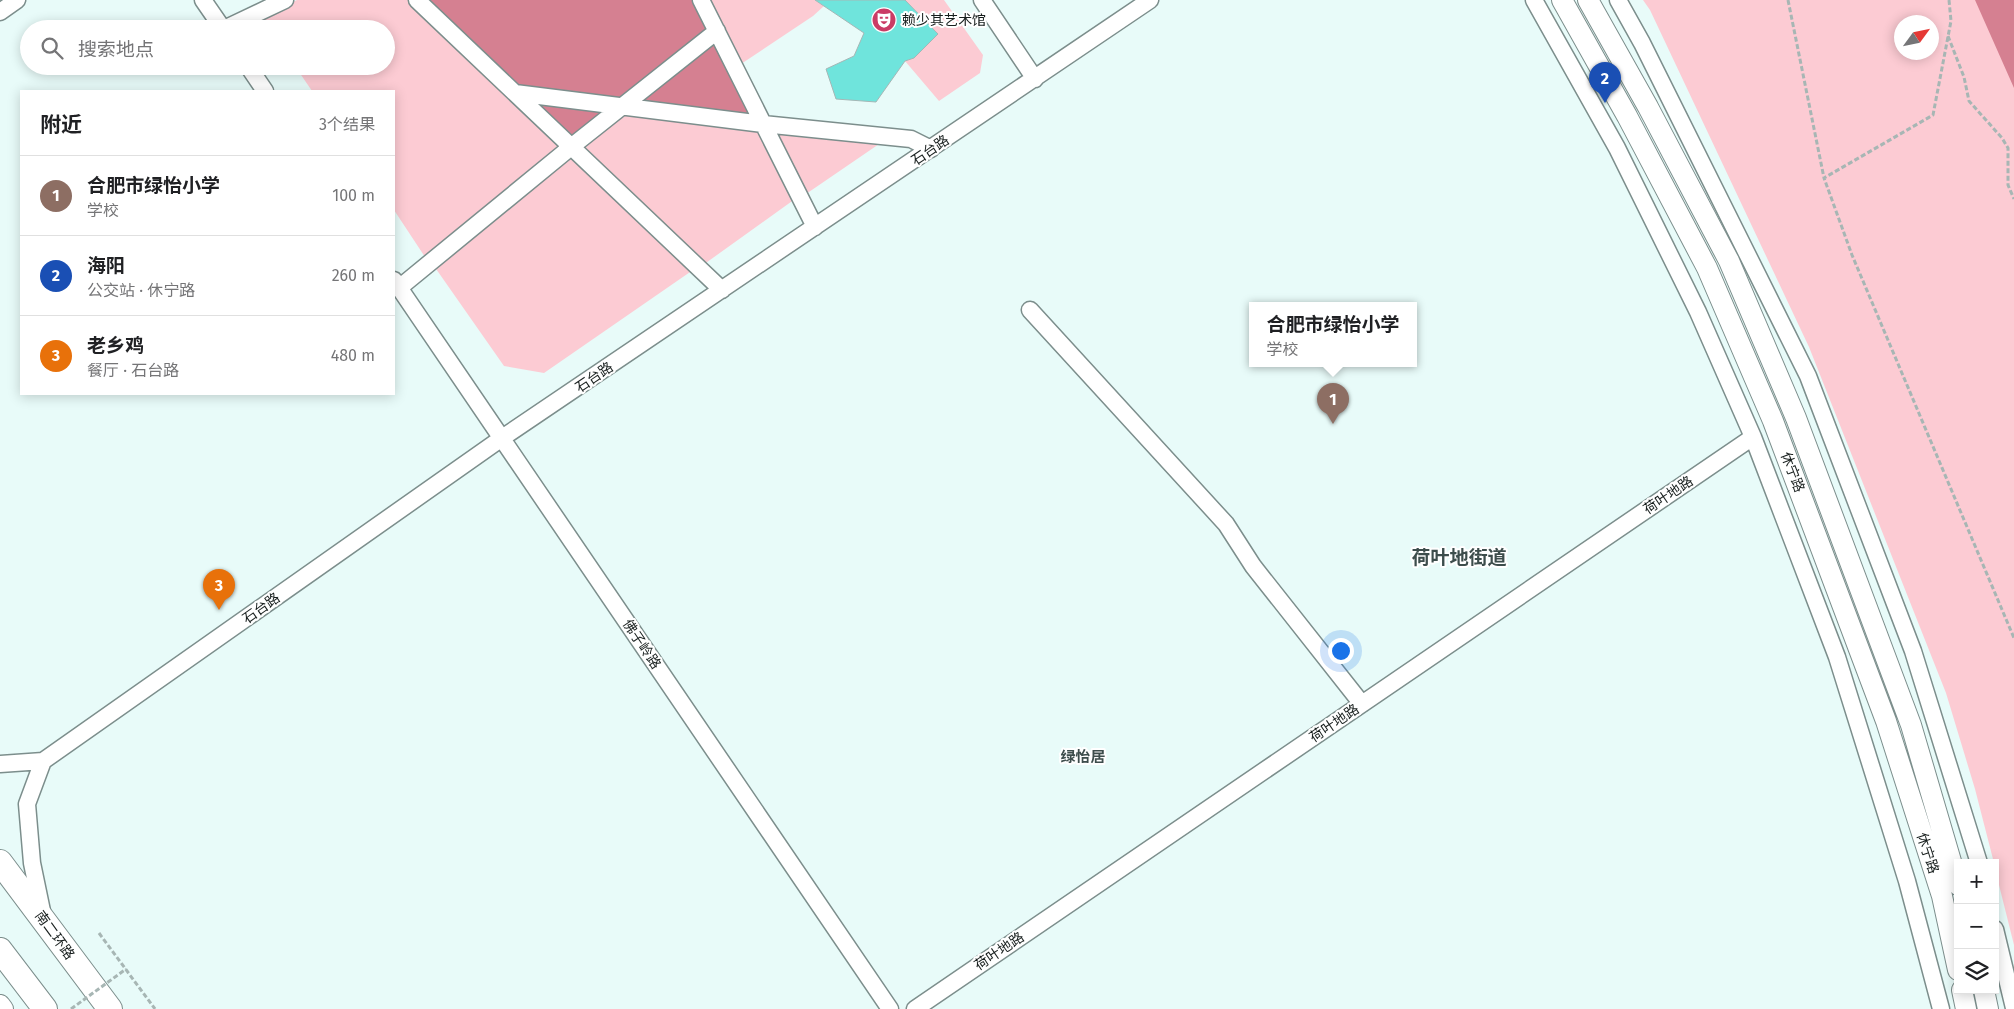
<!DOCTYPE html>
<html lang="zh">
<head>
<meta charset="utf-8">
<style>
	body { margin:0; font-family:"Fira Sans","Noto Sans SC",sans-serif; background:#f2f2f2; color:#202124 }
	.controls { position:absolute; right:15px; bottom:15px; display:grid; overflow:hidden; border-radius:0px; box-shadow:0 2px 12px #0003 }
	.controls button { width:45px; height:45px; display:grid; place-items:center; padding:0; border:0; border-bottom:1px solid #e0e0e0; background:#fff; color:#202124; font:25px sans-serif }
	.compass { position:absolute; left:1894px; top:15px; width:45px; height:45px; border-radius:50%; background:#fff; box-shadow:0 2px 12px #0003; rotate:57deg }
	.you { position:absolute; left:1340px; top:650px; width:18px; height:18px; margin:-12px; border:4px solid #fff; border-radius:50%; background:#1a73e8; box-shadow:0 0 0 8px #1a73e833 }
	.badge { display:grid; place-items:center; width:32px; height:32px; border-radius:50%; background:#7c3aed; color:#fff; font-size:16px; font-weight:700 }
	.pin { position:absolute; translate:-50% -41px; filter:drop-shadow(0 1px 2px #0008) }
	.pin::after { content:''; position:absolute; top:26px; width:18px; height:15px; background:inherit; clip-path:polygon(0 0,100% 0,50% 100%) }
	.popup { position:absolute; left:1249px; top:302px; width:168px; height:65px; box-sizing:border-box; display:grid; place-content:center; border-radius:0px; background:#fff; filter:drop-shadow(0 1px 4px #0005); font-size:16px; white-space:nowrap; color:#757577 }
	.popup b { font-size:19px; color:#202124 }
	.popup::after { content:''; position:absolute; left:50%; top:100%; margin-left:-10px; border:10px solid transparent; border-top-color:#fff }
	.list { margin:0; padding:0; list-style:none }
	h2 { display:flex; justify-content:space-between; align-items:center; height:65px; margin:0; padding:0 20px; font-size:21px }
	h2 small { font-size:16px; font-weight:400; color:#757577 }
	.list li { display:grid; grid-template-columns:32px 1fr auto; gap:15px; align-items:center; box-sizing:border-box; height:80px; padding:0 20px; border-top:1px solid #e0e0e0 }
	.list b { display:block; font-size:19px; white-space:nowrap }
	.list p { margin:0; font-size:16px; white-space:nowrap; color:#757577 }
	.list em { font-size:16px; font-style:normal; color:#757577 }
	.icon { flex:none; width:28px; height:28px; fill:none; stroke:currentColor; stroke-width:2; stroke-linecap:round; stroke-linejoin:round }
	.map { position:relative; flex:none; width:2014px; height:1009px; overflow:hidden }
	.search { position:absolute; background:#fff; box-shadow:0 2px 12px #0003; left:20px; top:20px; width:375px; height:55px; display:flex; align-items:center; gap:12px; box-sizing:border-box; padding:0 18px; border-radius:28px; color:#757577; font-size:19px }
	.panel { position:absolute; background:#fff; box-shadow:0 2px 12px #0003; left:20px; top:90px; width:375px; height:305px; border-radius:0px }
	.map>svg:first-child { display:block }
	.green { fill:#fccbd3; fill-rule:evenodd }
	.water { fill:#d58091 }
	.building { fill:#6fe4dc; stroke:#a5b7b6 }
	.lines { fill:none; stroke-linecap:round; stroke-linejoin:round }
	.minor-casing { stroke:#7c8e8c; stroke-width:19 }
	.major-casing { stroke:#7c8e8c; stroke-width:22 }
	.highway-casing { stroke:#7c8e8c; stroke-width:26 }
	.path { stroke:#a7b6b4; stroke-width:3; stroke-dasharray:5 2.5; stroke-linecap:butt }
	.minor { stroke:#fff; stroke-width:16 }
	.major { stroke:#fff; stroke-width:20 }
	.highway { stroke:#fff; stroke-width:24 }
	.path-bridge { stroke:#a7b6b4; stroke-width:3; stroke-dasharray:5 2.5; stroke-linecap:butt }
	.labels { text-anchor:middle; stroke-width:4; stroke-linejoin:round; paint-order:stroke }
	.poi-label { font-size:14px; fill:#171e1d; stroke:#fff; text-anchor:start }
	.street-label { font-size:14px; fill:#171e1d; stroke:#fff }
	.neighbourhood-label { font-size:15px; font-weight:bold; fill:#3d4d4c; stroke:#fff }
	.district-label { font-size:19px; font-weight:bold; fill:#3d4d4c; stroke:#fff }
</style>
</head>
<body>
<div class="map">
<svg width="2014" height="1009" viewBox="0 0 2014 1009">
	<rect width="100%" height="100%" fill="#e8fbf9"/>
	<path class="green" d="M 297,0 L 410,0 L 562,146 L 425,257 L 394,210 L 394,91 L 312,91 L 295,66 L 386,66 L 386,29 L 269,29 L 261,17 Z
		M 709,0 L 815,0 L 824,6 L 813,16 L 741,64 Z
		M 905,0 L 944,0 L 983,55 L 980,73 L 939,101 L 905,61 L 914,58 L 938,34 Z
		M 1643,0 L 2014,0 L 2014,945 L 1995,869 L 1995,863 L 1994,863 L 1975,789 L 1946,693 L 1809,347 L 1650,10 ZM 1902,22 L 1932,22 L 1932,52 L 1902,52 Z
		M 629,109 L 759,125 L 795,199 L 703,265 L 581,147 Z
		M 774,129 L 882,142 L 806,194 Z
		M 571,155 L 693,270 L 544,373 L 504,366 L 434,266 Z"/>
	<path class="water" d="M 424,0 L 695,0 L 710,29 L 571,139 Z
		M 1975,0 L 2014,0 L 2014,88 Z
		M 716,40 L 757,120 L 634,105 Z"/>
	<path class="building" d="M 815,0 L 905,0 L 938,34 L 914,58 L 905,61 L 876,102 L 836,99 L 826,69 L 854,56 L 864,33 Z"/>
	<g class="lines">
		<defs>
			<path id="minor" d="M 203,0 L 223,29
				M 417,0 L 722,290
				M 701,0 L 815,227
				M 982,0 L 1035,79
				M 1534,0 L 1617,148 L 1698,312 L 1753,437 L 1837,657 L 1907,881 L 1941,1009
				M 1618,0 L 1642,43 L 1808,376 L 1913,651 L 1979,863
				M 0,12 L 17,0
				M 224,29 L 285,0
				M 248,66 L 265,91
				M 515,93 L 763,124 L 911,139 L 931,149
				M 394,280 L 890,1009
				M 399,288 L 571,147 L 717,31
				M 1030,310 L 1226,524 L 1253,566 L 1362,704
				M 43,761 L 502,438 L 1150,0
				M 0,764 L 43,761 L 27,804 L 32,863 L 43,916
				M 1995,929 L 2014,1008
				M 915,1009 L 1753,437"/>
			<path id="major" d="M 1562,0 L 1627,116 L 1707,268 L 1773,421 L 1886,721 L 1942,896 L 1958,970
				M 1588,0 L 1648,107 L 1729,261 L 1796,418 L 1911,725 L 1958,885
				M 1962,990 L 1966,1009
				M 1984,990 L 1988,1009
				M 0,1005 L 3,1009"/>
			<path id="highway" d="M 0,862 L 110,1009
				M 0,950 L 45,1009"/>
		</defs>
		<use href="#minor" class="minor-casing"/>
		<use href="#major" class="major-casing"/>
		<use href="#highway" class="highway-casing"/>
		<path class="path" d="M 1788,0 L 1824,178
			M 1949,0 L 1951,21 L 1933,115 L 1824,178 L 1852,255 L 2014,638
			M 1948,36 L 1964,77 L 1969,101 L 2002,138 L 2008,148 L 2008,185 L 2014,199
			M 99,933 L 155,1009"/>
		<use href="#minor" class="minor"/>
		<use href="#major" class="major"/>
		<use href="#highway" class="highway"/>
		<path class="path-bridge" d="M 71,1009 L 126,969"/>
	</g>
	<defs>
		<symbol id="theatre-disc" viewBox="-11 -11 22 22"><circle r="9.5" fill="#ca3b65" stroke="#fff"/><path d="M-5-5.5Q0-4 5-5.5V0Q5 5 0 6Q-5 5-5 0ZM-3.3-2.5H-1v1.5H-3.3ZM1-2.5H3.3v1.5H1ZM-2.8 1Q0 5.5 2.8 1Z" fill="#fff"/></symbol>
	</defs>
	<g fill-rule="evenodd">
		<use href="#theatre-disc" x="870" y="6" width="28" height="28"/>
	</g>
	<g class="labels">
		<g class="poi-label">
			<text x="902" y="25">赖少其艺术馆</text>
		</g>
		<g class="street-label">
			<text transform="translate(930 150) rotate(-34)" y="5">石台路</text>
			<text transform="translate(594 377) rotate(-34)" y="5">石台路</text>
			<text transform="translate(1793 472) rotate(69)" y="5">休宁路</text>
			<text transform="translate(1668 495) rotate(-34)" y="5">荷叶地路</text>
			<text transform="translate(261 608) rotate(-35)" y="5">石台路</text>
			<text transform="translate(642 644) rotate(56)" y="5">佛子岭路</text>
			<text transform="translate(1334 723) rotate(-34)" y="5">荷叶地路</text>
			<text transform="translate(1928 853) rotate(72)" y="5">休宁路</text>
			<text transform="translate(55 935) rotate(54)" y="5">南二环路</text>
			<text transform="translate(999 951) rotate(-34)" y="5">荷叶地路</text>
		</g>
		<g class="neighbourhood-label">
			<text x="1083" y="762">绿怡居</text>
		</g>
		<g class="district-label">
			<text x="1459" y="564">荷叶地街道</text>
		</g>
	</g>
</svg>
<div class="controls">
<button>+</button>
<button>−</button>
<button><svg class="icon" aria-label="layers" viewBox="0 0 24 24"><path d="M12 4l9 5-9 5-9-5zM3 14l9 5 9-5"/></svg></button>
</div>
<svg class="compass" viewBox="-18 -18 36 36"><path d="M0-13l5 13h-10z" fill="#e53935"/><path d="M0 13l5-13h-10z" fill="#757577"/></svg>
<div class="you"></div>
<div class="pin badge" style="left:1333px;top:424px;background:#8d6e63">1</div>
<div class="popup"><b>合肥市绿怡小学</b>学校</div>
<div class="pin badge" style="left:1605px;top:103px;background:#1a4fb4">2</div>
<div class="pin badge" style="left:219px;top:610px;background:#e8710a">3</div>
<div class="search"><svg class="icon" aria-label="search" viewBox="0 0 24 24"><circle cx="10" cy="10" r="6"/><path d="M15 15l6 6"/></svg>搜索地点</div>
<section class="panel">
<h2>附近<small>3个结果</small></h2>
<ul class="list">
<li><span class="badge" style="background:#8d6e63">1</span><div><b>合肥市绿怡小学</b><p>学校</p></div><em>100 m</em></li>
<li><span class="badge" style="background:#1a4fb4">2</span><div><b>海阳</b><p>公交站 · 休宁路</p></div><em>260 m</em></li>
<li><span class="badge" style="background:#e8710a">3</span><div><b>老乡鸡</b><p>餐厅 · 石台路</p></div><em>480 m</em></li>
</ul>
</section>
</div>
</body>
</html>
